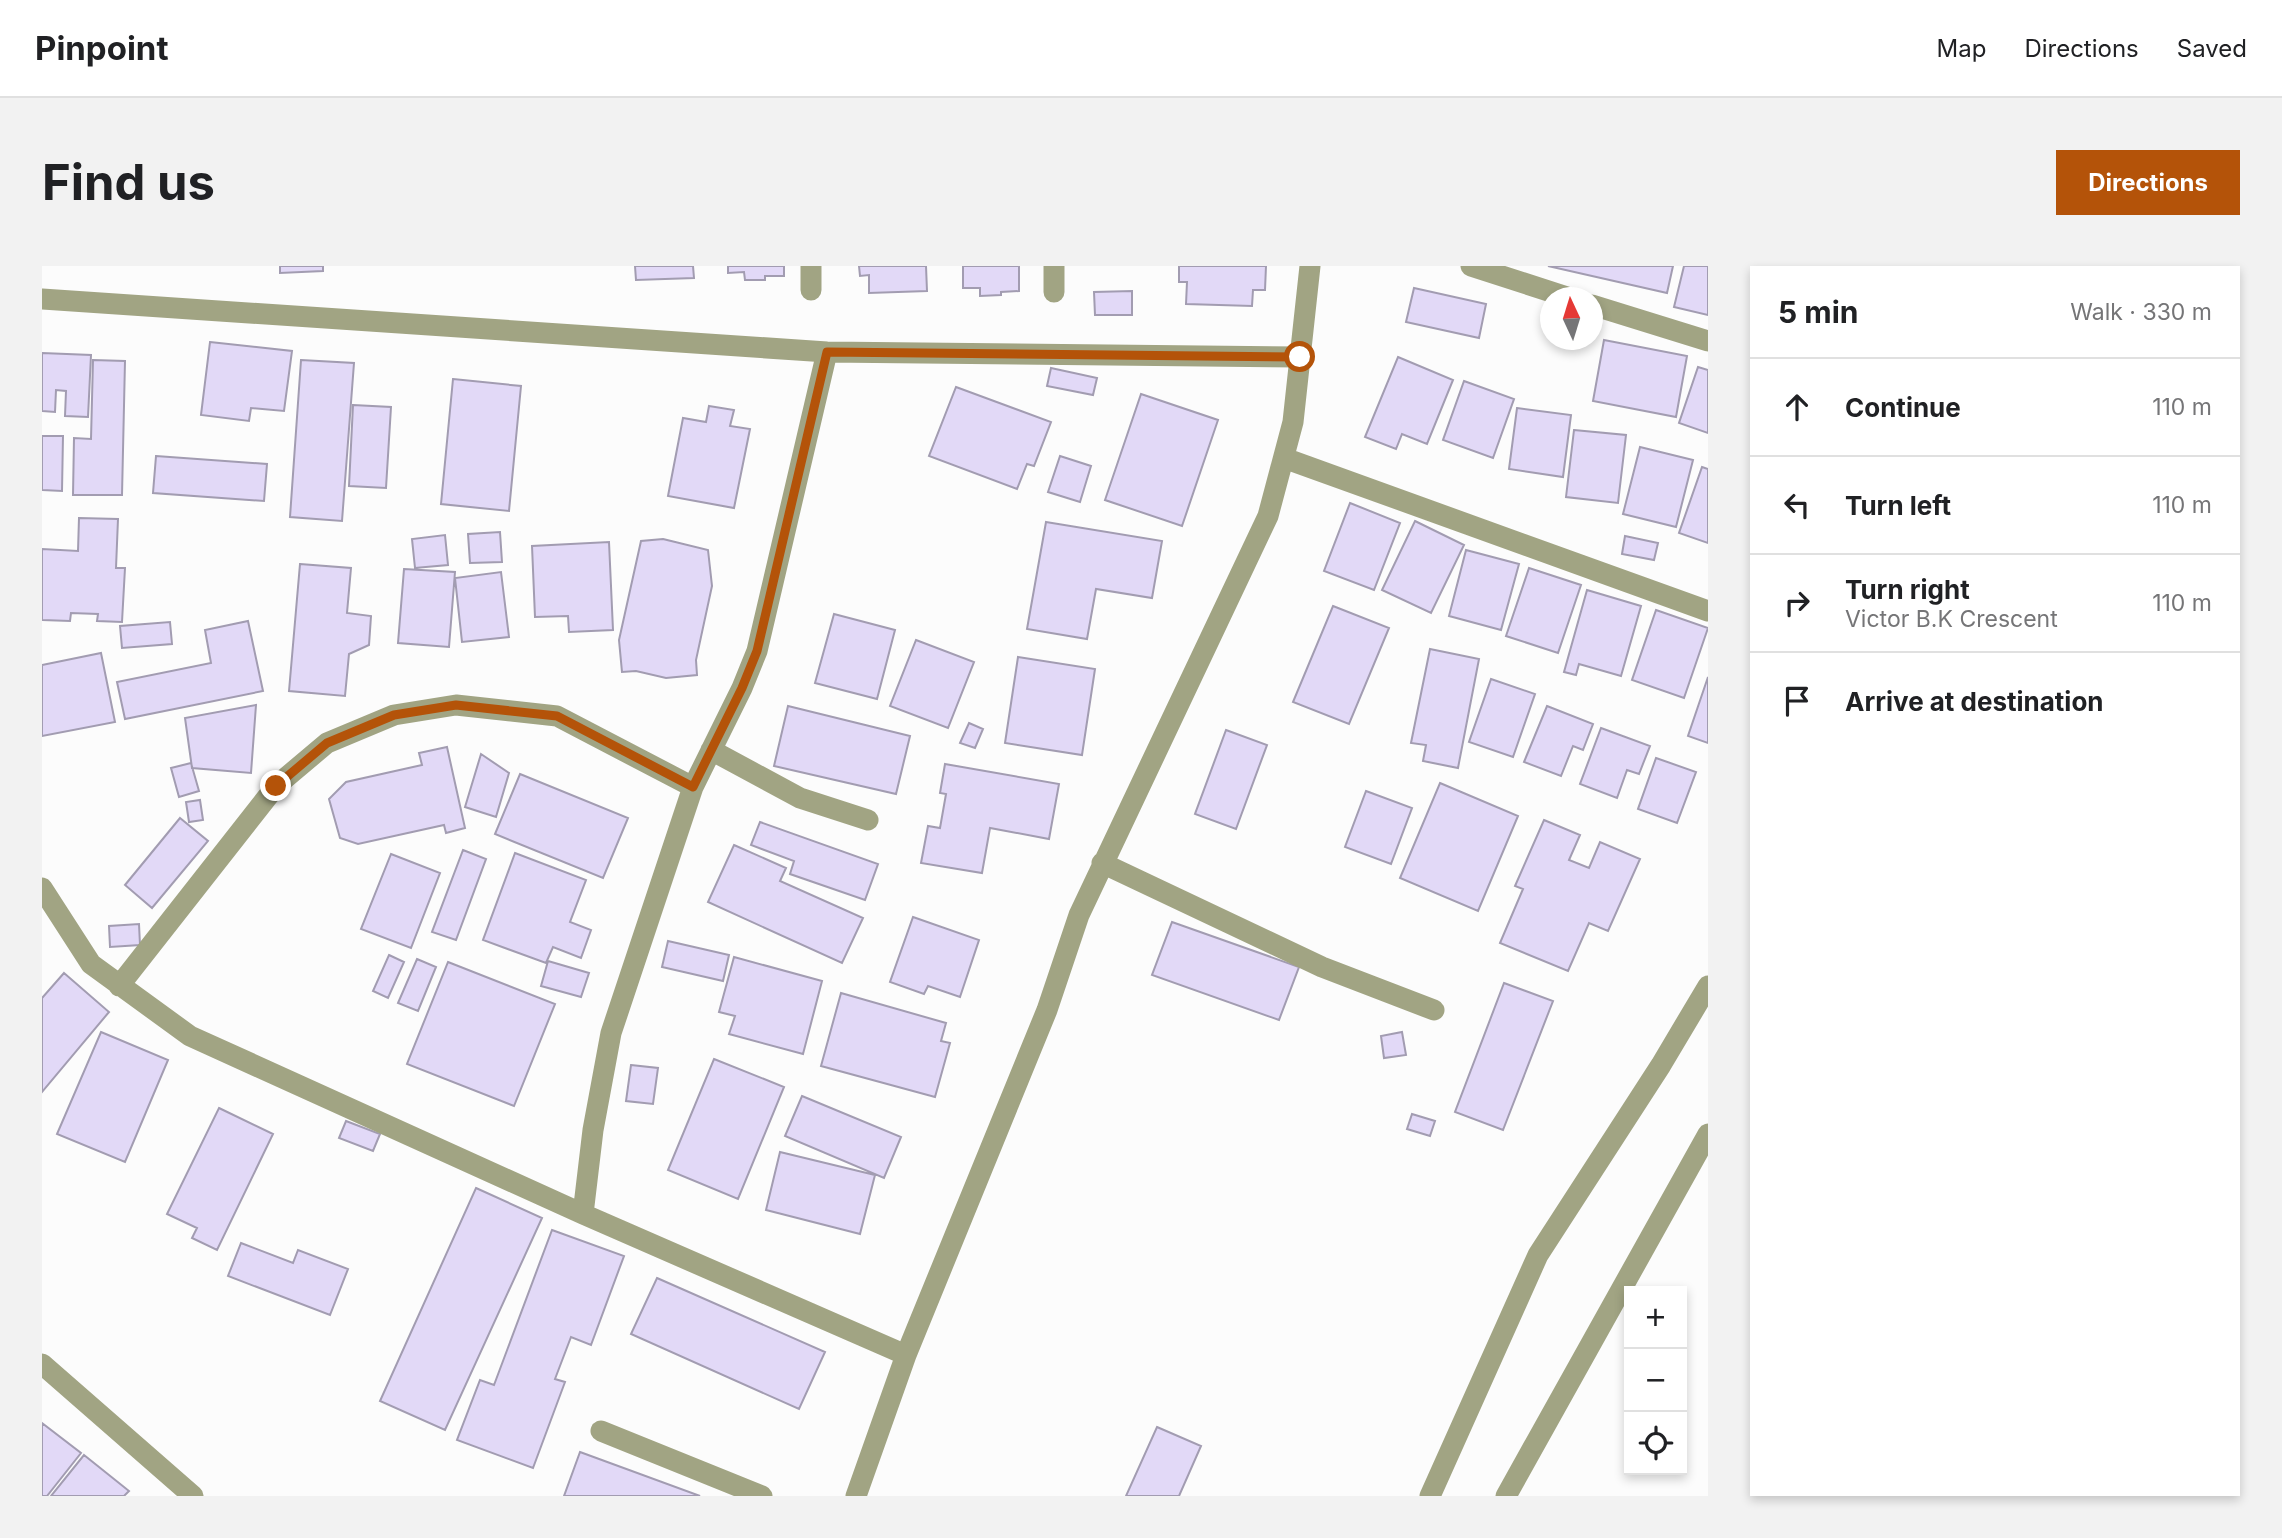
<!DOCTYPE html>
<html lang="en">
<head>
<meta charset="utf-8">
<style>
	body { margin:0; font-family:Inter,sans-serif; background:#f2f2f2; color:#202124 }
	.controls { position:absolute; right:21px; bottom:21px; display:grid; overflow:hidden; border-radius:0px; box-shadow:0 4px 10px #0003 }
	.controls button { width:63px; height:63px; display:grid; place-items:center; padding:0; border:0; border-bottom:2px solid #e0e0e0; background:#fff; color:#202124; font:35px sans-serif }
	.compass { position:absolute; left:1498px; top:21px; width:63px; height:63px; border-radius:50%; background:#fff; box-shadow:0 4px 10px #0003; rotate:356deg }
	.stop { position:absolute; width:21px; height:21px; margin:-16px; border:5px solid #b45309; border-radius:50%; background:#fff }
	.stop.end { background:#b45309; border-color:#fff; box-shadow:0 2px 7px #0008 }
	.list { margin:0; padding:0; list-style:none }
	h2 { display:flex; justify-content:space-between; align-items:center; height:91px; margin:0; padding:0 28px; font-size:30px }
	h2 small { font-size:23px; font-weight:400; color:#757577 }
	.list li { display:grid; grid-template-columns:46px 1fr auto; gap:21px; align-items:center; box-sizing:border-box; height:98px; padding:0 28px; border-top:2px solid #e0e0e0 }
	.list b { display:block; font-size:26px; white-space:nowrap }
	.list p { margin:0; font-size:23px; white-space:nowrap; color:#757577 }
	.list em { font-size:23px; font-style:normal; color:#757577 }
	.icon { flex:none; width:38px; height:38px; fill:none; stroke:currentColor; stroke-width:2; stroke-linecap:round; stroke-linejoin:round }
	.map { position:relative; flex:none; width:1666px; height:1230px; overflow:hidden; border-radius:0px }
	header { display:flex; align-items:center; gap:42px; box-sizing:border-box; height:98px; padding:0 35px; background:#fff; border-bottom:2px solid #e0e0e0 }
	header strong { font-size:33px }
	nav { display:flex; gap:38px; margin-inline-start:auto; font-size:24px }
	.intro { display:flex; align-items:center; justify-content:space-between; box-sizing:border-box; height:168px; padding:0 42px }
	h1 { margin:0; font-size:49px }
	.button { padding:18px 32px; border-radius:0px; background:#b45309; color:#fff; font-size:24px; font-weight:700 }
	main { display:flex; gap:42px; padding:0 42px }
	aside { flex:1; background:#fff; border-radius:0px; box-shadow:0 4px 10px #0003 }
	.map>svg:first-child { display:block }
	.building { fill:#e2d9f7; stroke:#a29cb1; stroke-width:2 }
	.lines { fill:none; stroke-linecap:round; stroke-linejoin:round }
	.minor { stroke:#a1a483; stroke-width:21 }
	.route { stroke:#b45309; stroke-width:9 }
</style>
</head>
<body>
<header>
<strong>Pinpoint</strong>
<nav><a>Map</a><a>Directions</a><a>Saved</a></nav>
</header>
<div class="intro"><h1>Find us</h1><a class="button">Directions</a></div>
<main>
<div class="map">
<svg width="1666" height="1230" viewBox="0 0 1666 1230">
	<rect width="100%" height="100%" fill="#fcfcfc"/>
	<path class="building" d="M 238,0 L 281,0 L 281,5 L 238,7 Z
		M 593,0 L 651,0 L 652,12 L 594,14 Z
		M 686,0 L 742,0 L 742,10 L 723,10 L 723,14 L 703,14 L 702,6 L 686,7 Z
		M 817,0 L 884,0 L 885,25 L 827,27 L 827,9 L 818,10 Z
		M 921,0 L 977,0 L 977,25 L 959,26 L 959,29 L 938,30 L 938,22 L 921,22 Z
		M 1137,0 L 1224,0 L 1223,24 L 1211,24 L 1210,40 L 1144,38 L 1145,16 L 1137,16 Z
		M 1506,0 L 1631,0 L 1625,27 Z
		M 1642,0 L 1666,0 L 1666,49 L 1632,41 Z
		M 1372,22 L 1444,38 L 1437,72 L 1364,56 Z
		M 1090,25 L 1090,49 L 1053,49 L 1052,26 Z
		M 1562,74 L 1645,90 L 1634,151 L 1551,135 Z
		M 168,76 L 250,85 L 242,145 L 209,142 L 207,155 L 159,149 Z
		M 0,87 L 49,89 L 46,151 L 23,150 L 24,125 L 14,124 L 13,146 L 0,145 Z
		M 1356,91 L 1411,114 L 1385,178 L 1360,168 L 1354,183 L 1323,171 Z
		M 51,94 L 83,95 L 80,229 L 31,229 L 32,172 L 49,173 Z
		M 259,94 L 312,97 L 300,255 L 248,251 Z
		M 1656,101 L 1666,104 L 1666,167 L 1637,157 Z
		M 1009,102 L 1055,112 L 1051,129 L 1005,120 Z
		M 411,113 L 479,120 L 467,245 L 399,238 Z
		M 1422,115 L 1472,133 L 1451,192 L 1401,174 Z
		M 914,121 L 1009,156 L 992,200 L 985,198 L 975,223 L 887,190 Z
		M 1099,128 L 1176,154 L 1140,260 L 1063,234 Z
		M 311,139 L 349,141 L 344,222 L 307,220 Z
		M 667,140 L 692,144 L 688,160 L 708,163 L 692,242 L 626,230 L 641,152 L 664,156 Z
		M 1475,142 L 1529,149 L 1521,211 L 1467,203 Z
		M 1532,164 L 1584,169 L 1576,237 L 1524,231 Z
		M 0,170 L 21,170 L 20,225 L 0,224 Z
		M 1598,181 L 1651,194 L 1634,261 L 1581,248 Z
		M 114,190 L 225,198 L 222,235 L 111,227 Z
		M 1018,190 L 1049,200 L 1038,236 L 1006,226 Z
		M 1660,201 L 1666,203 L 1666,277 L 1637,267 Z
		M 1308,237 L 1358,257 L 1332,324 L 1282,305 Z
		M 37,252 L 76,253 L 74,302 L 83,302 L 80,356 L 55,355 L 56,348 L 29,347 L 28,355 L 0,354 L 0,283 L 36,285 Z
		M 1373,255 L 1422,279 L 1389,347 L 1340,324 Z
		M 1004,256 L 1120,275 L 1110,332 L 1054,323 L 1045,373 L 985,363 Z
		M 458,266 L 460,296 L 428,297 L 426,268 Z
		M 403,269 L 406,299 L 373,302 L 370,273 Z
		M 1583,270 L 1616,277 L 1612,294 L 1580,288 Z
		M 621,273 L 666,284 L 670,320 L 654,394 L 655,409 L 624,412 L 594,405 L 580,406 L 577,374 L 599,275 Z
		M 567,276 L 571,364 L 527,366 L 526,350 L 493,351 L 490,280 Z
		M 1424,284 L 1477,298 L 1459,364 L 1407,350 Z
		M 258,298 L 309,302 L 305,347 L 329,350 L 327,379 L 307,388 L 303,430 L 247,425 Z
		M 1487,302 L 1539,319 L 1516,387 L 1464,370 Z
		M 362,303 L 413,306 L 407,381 L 356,377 Z
		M 459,306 L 467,371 L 420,376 L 413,312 Z
		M 1545,324 L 1599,340 L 1579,410 L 1537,398 L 1534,409 L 1522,406 Z
		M 1291,340 L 1347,362 L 1307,458 L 1251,436 Z
		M 1614,344 L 1666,362 L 1642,432 L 1590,414 Z
		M 792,348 L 853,364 L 835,433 L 773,417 Z
		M 206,355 L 221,425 L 83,453 L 75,416 L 169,397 L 163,364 Z
		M 128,356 L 130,378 L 80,382 L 78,360 Z
		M 874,374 L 932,396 L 906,462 L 848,440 Z
		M 1388,383 L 1437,393 L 1416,502 L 1381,495 L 1384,479 L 1369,477 Z
		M 59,387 L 73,456 L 0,470 L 0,399 Z
		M 976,391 L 1053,403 L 1040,489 L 963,477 Z
		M 1666,411 L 1666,477 L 1646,470 Z
		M 1449,413 L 1493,428 L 1471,491 L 1427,476 Z
		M 214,439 L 209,507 L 150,502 L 143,452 Z
		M 746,440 L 868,470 L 854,528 L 732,500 Z
		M 1505,440 L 1551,458 L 1541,484 L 1531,480 L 1519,510 L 1482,496 Z
		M 927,457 L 941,463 L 933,482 L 918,477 Z
		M 1559,462 L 1608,480 L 1597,508 L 1585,504 L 1575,532 L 1538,518 Z
		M 1184,464 L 1225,479 L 1194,563 L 1153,548 Z
		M 405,481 L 423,562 L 404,567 L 402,559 L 316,578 L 298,572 L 287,533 L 304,516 L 380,499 L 377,487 Z
		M 439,488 L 467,507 L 454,551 L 423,541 Z
		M 1614,492 L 1654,506 L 1635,557 L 1596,543 Z
		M 149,497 L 157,525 L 137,531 L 129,502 Z
		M 903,498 L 1017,518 L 1007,573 L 948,562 L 940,607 L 879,597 L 886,560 L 898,562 L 904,528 L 898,527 Z
		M 478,508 L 586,552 L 561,612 L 453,568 Z
		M 1398,517 L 1476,550 L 1436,645 L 1358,612 Z
		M 1324,525 L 1370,542 L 1349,598 L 1303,581 Z
		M 158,534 L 161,554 L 147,556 L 144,536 Z
		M 138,552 L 166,575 L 110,642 L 83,619 Z
		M 1502,554 L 1538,569 L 1527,594 L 1547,602 L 1558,576 L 1598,593 L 1566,665 L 1547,657 L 1526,705 L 1458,677 L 1481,623 L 1473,620 Z
		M 718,556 L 836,598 L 823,634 L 748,608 L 752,595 L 709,579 Z
		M 692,579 L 744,602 L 738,615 L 821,652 L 800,697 L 666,636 Z
		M 421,584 L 444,593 L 414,674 L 390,666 Z
		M 473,587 L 544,614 L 528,656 L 549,664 L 539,692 L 511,681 L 504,697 L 441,674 Z
		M 349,588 L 398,607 L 369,682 L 319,663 Z
		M 871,651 L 937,674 L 918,731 L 886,720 L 882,728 L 848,716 Z
		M 1130,656 L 1257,701 L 1237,754 L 1110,709 Z
		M 97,658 L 98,679 L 68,681 L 67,660 Z
		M 626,675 L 687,689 L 681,715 L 620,701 Z
		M 347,689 L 362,696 L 346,732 L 331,725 Z
		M 692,691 L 780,715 L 761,788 L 687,768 L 693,750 L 677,746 Z
		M 375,693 L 394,701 L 376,745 L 356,737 Z
		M 506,695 L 547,707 L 539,731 L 499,720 Z
		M 406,696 L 513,738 L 472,840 L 365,798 Z
		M 22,707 L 67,746 L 0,826 L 0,732 Z
		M 1462,717 L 1511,735 L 1461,864 L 1413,846 Z
		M 799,727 L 904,757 L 899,775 L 908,777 L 893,831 L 779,800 Z
		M 59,766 L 126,794 L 83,896 L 15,868 Z
		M 1360,766 L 1364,789 L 1342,792 L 1339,770 Z
		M 672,793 L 742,821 L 696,933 L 626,904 Z
		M 589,799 L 616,802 L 611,838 L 584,835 Z
		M 760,830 L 859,871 L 842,912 L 743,870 Z
		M 177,842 L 231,868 L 175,984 L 150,972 L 155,962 L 125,948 Z
		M 1370,848 L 1393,855 L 1388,870 L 1365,863 Z
		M 304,855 L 338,868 L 331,885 L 297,872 Z
		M 738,886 L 833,909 L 818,968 L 724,944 Z
		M 434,922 L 500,952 L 403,1164 L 338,1135 Z
		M 510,964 L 582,990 L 549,1079 L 529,1071 L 513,1113 L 523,1116 L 491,1202 L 415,1174 L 438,1114 L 452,1119 Z
		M 199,977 L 251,997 L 256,984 L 306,1003 L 288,1049 L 186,1010 Z
		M 615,1012 L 783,1086 L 757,1143 L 589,1068 Z
		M 0,1157 L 39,1187 L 5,1230 L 0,1230 Z
		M 1115,1161 L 1159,1180 L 1137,1230 L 1084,1230 Z
		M 538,1186 L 658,1230 L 522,1230 Z
		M 42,1189 L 87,1225 L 82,1230 L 9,1230 Z"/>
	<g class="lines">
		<path class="minor" d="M 1429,0 L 1528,32
			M 769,24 L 769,0
			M 1012,26 L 1012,0
			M 0,33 L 785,86 L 1258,91
			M 1550,39 L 1666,75
			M 1242,192 L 1666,345
			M 669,484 L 758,532 L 826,554
			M 1060,597 L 1280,701 L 1392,744
			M 0,622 L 49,698 L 148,770 L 541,948 L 864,1089
			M 77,720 L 234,520 L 285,477 L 352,449 L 414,439 L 515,450 L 651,521
			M 541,948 L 551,864 L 569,767 L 651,521 L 700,422 L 715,385 L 785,86
			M 0,1098 L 151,1230
			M 559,1165 L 720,1230
			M 814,1230 L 864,1089 L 1005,744 L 1037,649 L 1226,250 L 1251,156 L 1268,0
			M 1388,1230 L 1496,989 L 1619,799 L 1666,720
			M 1464,1230 L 1666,868"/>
	</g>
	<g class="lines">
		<path class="route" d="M 234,520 L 285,477 L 352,449 L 414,439 L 515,450 L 651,521 L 700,422 L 715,385 L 785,86 L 1258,91"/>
	</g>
</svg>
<div class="controls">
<button>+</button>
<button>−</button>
<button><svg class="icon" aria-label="locate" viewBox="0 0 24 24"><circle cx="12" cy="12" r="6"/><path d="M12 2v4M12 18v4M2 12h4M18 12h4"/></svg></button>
</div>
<svg class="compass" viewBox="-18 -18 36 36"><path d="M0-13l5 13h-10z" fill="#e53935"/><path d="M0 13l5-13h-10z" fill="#757577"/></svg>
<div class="stop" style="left:1258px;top:91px"></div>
<div class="stop end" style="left:234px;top:520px"></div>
</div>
<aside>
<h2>5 min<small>Walk · 330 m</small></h2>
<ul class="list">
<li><svg class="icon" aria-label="ahead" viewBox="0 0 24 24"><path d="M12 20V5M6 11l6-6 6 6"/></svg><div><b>Continue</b></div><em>110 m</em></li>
<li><svg class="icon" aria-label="left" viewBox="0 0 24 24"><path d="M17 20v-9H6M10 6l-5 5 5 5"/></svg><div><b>Turn left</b></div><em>110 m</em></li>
<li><svg class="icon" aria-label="right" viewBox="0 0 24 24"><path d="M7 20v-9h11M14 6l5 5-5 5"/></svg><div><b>Turn right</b><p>Victor B.K Crescent</p></div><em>110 m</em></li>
<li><svg class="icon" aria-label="arrive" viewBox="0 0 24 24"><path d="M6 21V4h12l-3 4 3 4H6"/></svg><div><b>Arrive at destination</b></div></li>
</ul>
</aside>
</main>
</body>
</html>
